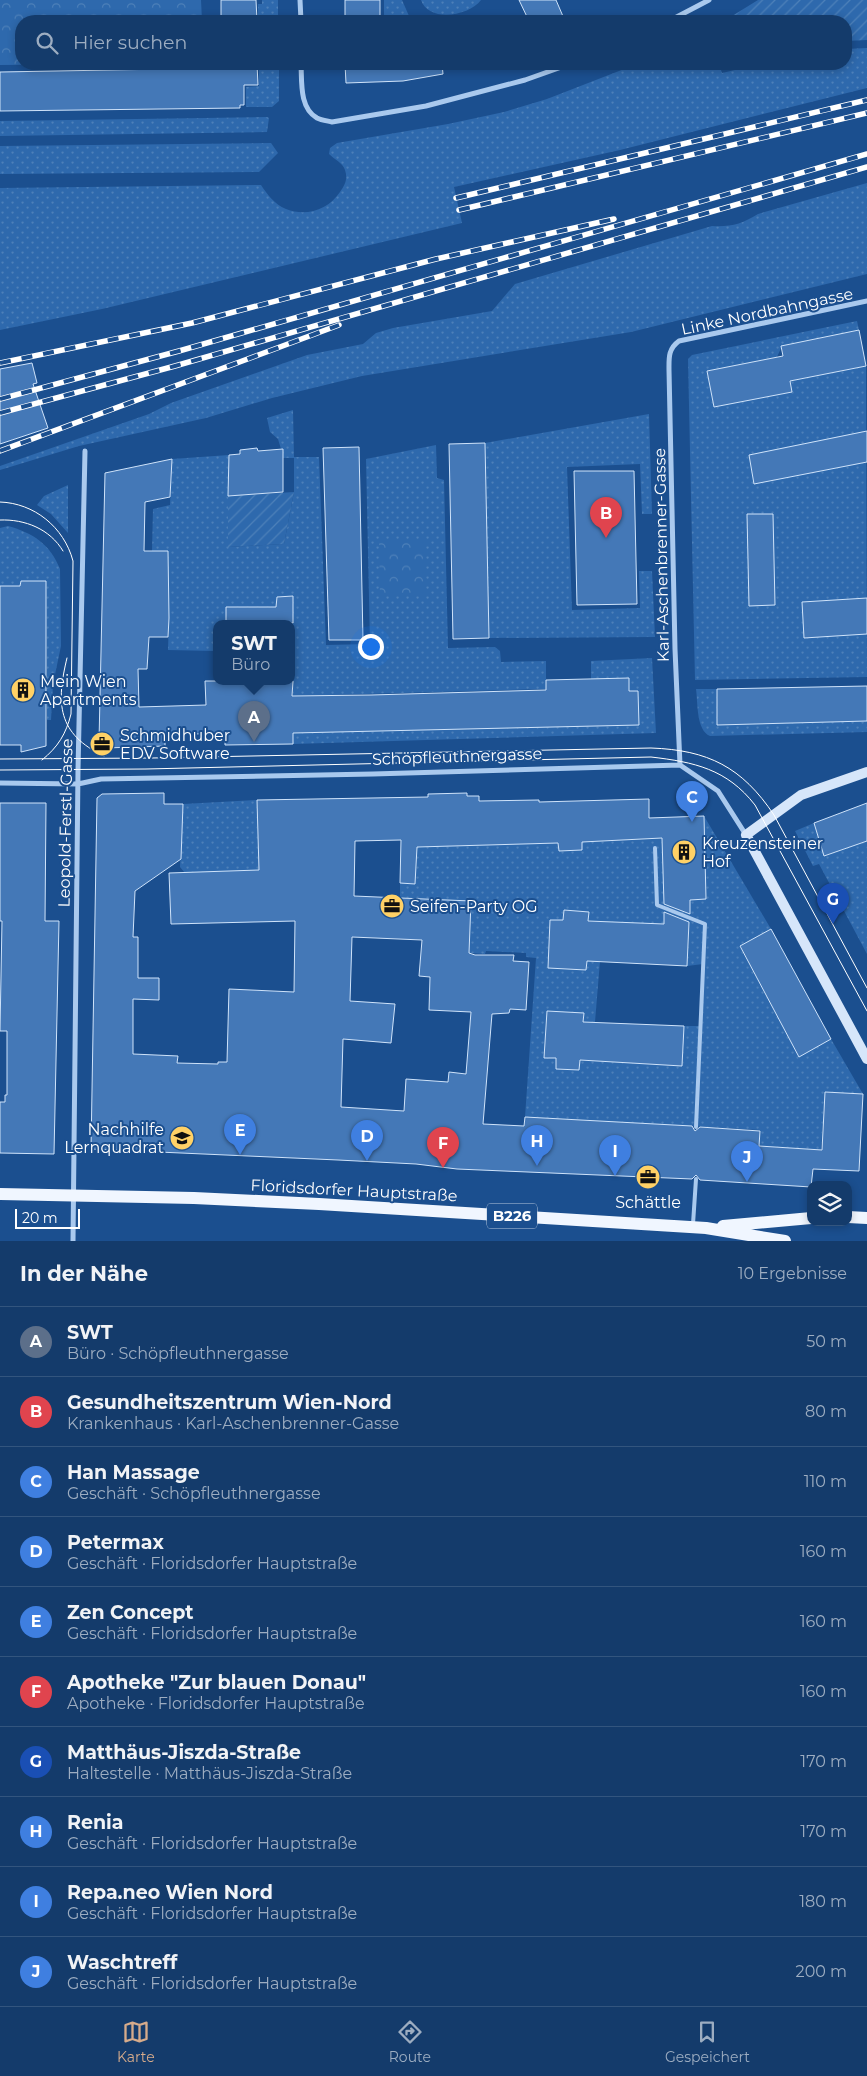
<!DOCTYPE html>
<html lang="de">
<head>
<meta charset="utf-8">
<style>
	body { margin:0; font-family:Montserrat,sans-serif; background:#1d4271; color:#f1f3f6 }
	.controls { position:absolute; right:15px; bottom:15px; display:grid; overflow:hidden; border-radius:10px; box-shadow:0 2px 8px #0003 }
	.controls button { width:45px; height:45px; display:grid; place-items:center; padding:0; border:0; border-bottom:1px solid #33557e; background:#143b6b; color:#f1f3f6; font:25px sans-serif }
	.scale { position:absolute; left:15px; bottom:12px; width:65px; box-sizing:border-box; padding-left:5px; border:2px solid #fff; border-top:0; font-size:14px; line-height:18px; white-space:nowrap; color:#fff; -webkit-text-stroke:4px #1b4f8f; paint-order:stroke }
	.you { position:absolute; left:370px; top:646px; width:18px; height:18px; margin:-12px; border:4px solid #fff; border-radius:50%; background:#1a73e8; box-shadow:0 0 0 8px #1a73e833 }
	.badge { display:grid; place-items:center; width:32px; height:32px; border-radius:50%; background:#d6ab8b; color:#fff; font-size:16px; font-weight:700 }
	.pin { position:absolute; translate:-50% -41px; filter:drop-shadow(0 1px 2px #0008) }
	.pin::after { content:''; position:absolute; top:26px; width:18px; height:15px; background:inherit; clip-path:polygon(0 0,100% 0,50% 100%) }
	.popup { position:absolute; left:213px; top:620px; width:82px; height:65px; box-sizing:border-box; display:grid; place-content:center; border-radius:10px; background:#143b6b; filter:drop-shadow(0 1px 4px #0005); font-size:16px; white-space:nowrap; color:#9dadc1 }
	.popup b { font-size:19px; color:#f1f3f6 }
	.popup::after { content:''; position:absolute; left:50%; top:100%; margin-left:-10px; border:10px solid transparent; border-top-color:#143b6b }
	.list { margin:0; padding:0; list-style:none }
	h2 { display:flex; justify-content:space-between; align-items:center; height:65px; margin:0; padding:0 20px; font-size:21px }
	h2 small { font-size:16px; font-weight:400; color:#9dadc1 }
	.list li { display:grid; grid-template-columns:32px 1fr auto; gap:15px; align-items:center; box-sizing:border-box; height:70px; padding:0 20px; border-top:1px solid #33557e }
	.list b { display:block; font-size:19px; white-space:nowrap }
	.list p { margin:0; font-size:16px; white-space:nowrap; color:#9dadc1 }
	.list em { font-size:16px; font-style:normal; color:#9dadc1 }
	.icon { flex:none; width:28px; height:28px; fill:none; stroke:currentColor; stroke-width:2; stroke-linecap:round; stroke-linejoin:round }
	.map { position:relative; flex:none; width:867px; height:1241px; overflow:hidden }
	.search { position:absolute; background:#143b6b; box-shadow:0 2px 8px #0003; left:15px; right:15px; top:15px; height:55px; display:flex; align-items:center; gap:12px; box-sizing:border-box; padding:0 18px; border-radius:20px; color:#9dadc1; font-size:19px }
	.sheet { height:765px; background:#143b6b }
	nav { display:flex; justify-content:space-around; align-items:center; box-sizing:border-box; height:70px; border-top:1px solid #33557e; background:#143b6b; font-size:14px; color:#9dadc1 }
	nav a { display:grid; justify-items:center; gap:2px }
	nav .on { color:#d6ab8b }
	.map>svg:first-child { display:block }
	.grass { fill:url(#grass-dots); fill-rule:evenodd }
	.forest { fill:url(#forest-crowns) }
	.garden { fill:url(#garden-furrows) }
	.building { fill:#4478b7; stroke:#cfe3fa; fill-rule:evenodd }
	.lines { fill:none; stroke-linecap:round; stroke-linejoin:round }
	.lane { stroke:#a9c9ee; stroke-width:4 }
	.street { stroke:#a9c9ee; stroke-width:5 }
	.secondary { stroke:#d6e6fa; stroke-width:10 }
	.primary { stroke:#f0f6ff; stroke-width:12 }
	.tram { stroke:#fff; stroke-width:1 }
	.rail-casing { stroke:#fff; stroke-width:5.5 }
	.rail { stroke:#1b4f8f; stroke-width:4; stroke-dasharray:11; stroke-linecap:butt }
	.labels { text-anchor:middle; stroke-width:4; stroke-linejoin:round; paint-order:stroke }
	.shield { fill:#1b4f8f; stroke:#bbcadd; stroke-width:1 }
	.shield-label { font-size:15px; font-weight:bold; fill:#fff }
	.street-label { font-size:16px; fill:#fff; stroke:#1b4f8f }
	.poi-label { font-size:16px; fill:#fff; stroke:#1b4f8f; text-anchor:start }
</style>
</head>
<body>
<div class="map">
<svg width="867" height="1241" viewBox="0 0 867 1241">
	<defs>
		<pattern id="grass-dots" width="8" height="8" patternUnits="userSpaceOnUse" patternTransform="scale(1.25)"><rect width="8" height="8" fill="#2e69ad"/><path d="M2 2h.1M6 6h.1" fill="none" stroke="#4d80b9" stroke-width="1.8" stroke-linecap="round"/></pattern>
		<pattern id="forest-crowns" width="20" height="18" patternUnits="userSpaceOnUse" patternTransform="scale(1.25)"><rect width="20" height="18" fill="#2e69ad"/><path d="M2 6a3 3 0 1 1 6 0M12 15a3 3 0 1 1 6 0" fill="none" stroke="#4d80b9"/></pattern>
		<pattern id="garden-furrows" width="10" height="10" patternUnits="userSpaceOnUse" patternTransform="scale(1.25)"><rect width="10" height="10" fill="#2e69ad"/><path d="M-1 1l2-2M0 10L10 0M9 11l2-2" fill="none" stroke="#4d80b9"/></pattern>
	</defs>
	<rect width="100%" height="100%" fill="#1b4f8f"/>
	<path class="grass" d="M 262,0 L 278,0 L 278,21 L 258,21 L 258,4 L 262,4 Z
		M 384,0 L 402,0 L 409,16 L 419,21 L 384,21 Z
		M 421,0 L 481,0 C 469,16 429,23 421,0 Z
		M 867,48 L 867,88 L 620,150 L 454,187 L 462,223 L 102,309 L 0,330 L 0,188 L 261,185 C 267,194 274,204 286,209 C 306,217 328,210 340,192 C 345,185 348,179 345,170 C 343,163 334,159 329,154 L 330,148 L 337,143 L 448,124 L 504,112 L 547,99 L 637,64 L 719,64 L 722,73 L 761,64 L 846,64 L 846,49 Z
		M 259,64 L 279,64 L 279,101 L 272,107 L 246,107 L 246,87 L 259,86 Z
		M 267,117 L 269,118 L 267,132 L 0,136 L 0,121 Z
		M 271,143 L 278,153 L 259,172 L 0,174 L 0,146 Z
		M 867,183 L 867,274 L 631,332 L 362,376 L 272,398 L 206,418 L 79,446 L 0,470 L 0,466 L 149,414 L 171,403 L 307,355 L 363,344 L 376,333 L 393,328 L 492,311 L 515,284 L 712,226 C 731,227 742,224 758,214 Z
		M 857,321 L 859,330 L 782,346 L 777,357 L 707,371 L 714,407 L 792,392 L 790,381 L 866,366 L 867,677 L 695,680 L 688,359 L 692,355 Z
		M 293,410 L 294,457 L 319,457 L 326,645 L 370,644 L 366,459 L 436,445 L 437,478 L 444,480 L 448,648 L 495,647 L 500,651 L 501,662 L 546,661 L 546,689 L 293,696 L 293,596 L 277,597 L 276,607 L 226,607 L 226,623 L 216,623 L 216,651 L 168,650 L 169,618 L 152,551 L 153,509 L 170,505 L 172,459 L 229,455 L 228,547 L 284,544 L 294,492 L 294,458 L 283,458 L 283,449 L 281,449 L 278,439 L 270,432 L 267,418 Z
		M 649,414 L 652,514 L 642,514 L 640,464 L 567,467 L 572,610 L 640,608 L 639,571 L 652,571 L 655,637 L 489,638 L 485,443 Z
		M 68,485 L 68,533 L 51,514 L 37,505 L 44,496 Z
		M 8,526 C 33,533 50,544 60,569 L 61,646 L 53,684 L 51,720 L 47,720 L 46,581 L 21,581 L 20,586 L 0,586 L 0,528 Z
		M 652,658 L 656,733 L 293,744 L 293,733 L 638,691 L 629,691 L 629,679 L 591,680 L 591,661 Z
		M 696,689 L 717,689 L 717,725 L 867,721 L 867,732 L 710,736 C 696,730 698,703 696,689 Z
		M 257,800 L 259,870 L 185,873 L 180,867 L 183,804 Z
		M 704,816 L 771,929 L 740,947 L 799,1056 L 831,1039 L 863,1094 L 825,1092 L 821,1150 L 759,1146 L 760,1130 L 525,1117 L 536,958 L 526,957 L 526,953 L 486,951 L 485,954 L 469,953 L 470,901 L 400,898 L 400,868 L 416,869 L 417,847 L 558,843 L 559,851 L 582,850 L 582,842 L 662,838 L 664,901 L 706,899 ZM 564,910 L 589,912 L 588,921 L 689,926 L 687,966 L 703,964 L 700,1026 L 684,1026 L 682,1066 L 580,1060 L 579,1070 L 556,1069 L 556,1058 L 544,1058 L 546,1020 L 557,1020 L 557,1012 L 584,1013 L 583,1022 L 595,1022 L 600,961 L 587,961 L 586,970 L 549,959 L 550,920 L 563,920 Z
		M 814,823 L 825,856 L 867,841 L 867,954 L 819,864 L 813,866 L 795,831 Z"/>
	<path class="forest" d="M 0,0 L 201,0 L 202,21 L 21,21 L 21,64 L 95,64 L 0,65 Z
		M 379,540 L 425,540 L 425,596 L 380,596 Z"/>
	<path class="garden" d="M 758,0 L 867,0 L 867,40 L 846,41 L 846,21 L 724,21 Z
		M 294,492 L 284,544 L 228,547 L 228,496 Z"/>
	<path class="building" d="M 221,0 L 256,0 L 257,21 L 221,21 Z
		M 345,0 L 380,0 L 380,21 L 345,21 Z
		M 519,0 L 556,0 L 565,21 L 529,21 Z
		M 222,64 L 257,64 L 258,85 L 244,85 L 244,105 L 240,105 L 240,108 L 0,111 L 0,72 L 222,68 Z
		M 345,64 L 442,64 L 443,74 L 403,81 L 346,83 Z
		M 859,330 L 866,366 L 790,381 L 792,392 L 714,407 L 707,371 L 783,356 L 781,346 Z
		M 32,363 L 37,383 L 33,384 L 48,428 L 0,444 L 0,369 Z
		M 867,431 L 867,462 L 754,484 L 749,455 Z
		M 485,443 L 489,638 L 453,639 L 449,444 Z
		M 359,447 L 363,640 L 329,640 L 323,448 Z
		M 257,448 L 258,451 L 283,449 L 283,492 L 228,496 L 229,455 L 240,454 L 240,450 Z
		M 172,459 L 170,497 L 145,502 L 144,551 L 168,551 L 169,618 L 168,637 L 149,637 L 147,669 L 138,669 L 139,707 L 206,705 L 205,681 L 293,681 L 292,696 L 371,695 L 546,690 L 546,680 L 629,678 L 629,691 L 638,691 L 639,725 L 293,733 L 293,744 L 225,745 L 225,733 L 165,735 L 165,746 L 105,748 L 99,741 L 105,473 Z
		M 574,471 L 634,471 L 637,604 L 577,605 Z
		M 747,514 L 773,514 L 775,605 L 749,606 Z
		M 21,581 L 46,581 L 46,746 L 21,752 L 21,745 L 0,745 L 0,586 L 20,586 Z
		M 293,596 L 293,623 L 226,623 L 226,607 L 276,607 L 277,597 Z
		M 867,598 L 867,634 L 804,638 L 802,602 Z
		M 867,686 L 867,721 L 717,725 L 717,689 Z
		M 164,793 L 164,804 L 183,804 L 181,859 L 135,891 L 133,937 L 138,937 L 138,978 L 159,978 L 159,1000 L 133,999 L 133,1054 L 178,1056 L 177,1063 L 218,1064 L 218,1062 L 227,1062 L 229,989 L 294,992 L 295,921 L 171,924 L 169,873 L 259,870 L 257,800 L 428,797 L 428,794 L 467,793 L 467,796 L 479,796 L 479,801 L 539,800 L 539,802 L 649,799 L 649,818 L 704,816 L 706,899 L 690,900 L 690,914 L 664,904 L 662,838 L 582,842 L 582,850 L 559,851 L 558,843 L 417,847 L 415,884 L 400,883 L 401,840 L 355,841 L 354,896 L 471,901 L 469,953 L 475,955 L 514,955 L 513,961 L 529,962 L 526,1010 L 510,1009 L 509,1013 L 492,1014 L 483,1124 L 524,1126 L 525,1117 L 692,1126 L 695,1131 L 700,1127 L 760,1131 L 759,1146 L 822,1150 L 825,1092 L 863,1094 L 859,1171 L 813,1169 L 811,1187 L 700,1180 L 696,1175 L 692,1179 L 457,1169 L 416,1164 L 338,1160 L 91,1149 L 97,798 L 102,794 ZM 352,937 L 422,940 L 419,976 L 430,977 L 429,1010 L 471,1012 L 466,1074 L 449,1072 L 448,1082 L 406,1079 L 404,1111 L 341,1107 L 343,1039 L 391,1043 L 395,1004 L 350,1001 Z
		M 0,803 L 46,803 L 45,921 L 59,921 L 54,1154 L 0,1153 L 0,1102 L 5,1102 L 5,1095 L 7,1095 L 7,1031 L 0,1031 L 2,921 L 0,921 Z
		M 867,803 L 867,841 L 824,856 L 814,823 Z
		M 564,910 L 589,912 L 588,921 L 664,924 L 664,912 L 689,922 L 687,966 L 587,961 L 586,970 L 548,968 L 550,920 L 563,920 Z
		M 771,929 L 831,1039 L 799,1057 L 740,946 Z
		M 547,1011 L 584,1013 L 583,1022 L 684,1026 L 682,1066 L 580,1060 L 579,1070 L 556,1069 L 556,1058 L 544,1058 Z"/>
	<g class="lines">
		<path class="lane" d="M 655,848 L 657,905 L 705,924 L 696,1127
			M 693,1224 L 696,1179"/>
		<path class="street" d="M 300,0 L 301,21
			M 669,21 L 709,0
			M 301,64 C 302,81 299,108 317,118 C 321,120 328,121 332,122 L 426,106 L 525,80 L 570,64
			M 680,765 L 675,649 L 669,370 C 669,358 668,349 679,341 L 867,301
			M 0,783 L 78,784 L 101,779 L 373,774 L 680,765 L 718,791 L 746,835
			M 73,1241 L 78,770 L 85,451"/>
		<path class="secondary" d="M 867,772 L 801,795 L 746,835 L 867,1059"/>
		<path class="primary" d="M 0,1194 L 194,1198 L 319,1204 L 706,1228 L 785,1241
			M 848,1217 L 867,1218
			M 723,1226 L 811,1218"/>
		<path class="tram" d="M 0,502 C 34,503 64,527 73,561 L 71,714 C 66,734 58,747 42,760
			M 0,520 C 25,519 50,529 63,551
			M 67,658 C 56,703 57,734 104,756
			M 0,759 L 152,758 L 651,748 C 708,750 742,767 774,815 L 867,988
			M 0,770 L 146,769 L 651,757 C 694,762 727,769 755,805 L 867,1011"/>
		<defs>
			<path id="rail" d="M 456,198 L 867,100
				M 459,210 L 867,113
				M 0,363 L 192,323 L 436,259 L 614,219
				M 0,399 L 179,351 L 867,154
				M 0,413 L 175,366 L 867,167
				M 0,451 L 339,325"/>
		</defs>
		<use href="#rail" class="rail-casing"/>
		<use href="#rail" class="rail"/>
	</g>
	<defs>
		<symbol id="building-disc" viewBox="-11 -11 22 22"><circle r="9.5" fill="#ffd166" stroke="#1b4f8f"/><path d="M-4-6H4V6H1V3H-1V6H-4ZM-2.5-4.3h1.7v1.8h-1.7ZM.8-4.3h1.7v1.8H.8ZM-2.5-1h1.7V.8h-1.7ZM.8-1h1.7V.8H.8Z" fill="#111"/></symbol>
		<symbol id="office-disc" viewBox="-11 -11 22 22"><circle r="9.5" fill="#ffd166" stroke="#1b4f8f"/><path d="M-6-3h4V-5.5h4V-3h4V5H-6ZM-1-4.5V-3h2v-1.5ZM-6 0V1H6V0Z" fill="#111"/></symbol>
		<symbol id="university-disc" viewBox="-11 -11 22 22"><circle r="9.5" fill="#ffd166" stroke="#1b4f8f"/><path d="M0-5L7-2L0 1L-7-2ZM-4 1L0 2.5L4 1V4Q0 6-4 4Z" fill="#111"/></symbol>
	</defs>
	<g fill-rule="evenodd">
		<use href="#building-disc" x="9" y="676" width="28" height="28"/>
		<use href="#office-disc" x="88" y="730" width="28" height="28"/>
		<use href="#building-disc" x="670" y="838" width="28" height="28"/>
		<use href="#office-disc" x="378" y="892" width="28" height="28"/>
		<use href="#university-disc" x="168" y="1124" width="28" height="28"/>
		<use href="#office-disc" x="634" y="1163" width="28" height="28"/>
	</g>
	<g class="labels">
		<rect class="shield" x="487" y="1203.5" width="50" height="25" rx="4"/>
		<g class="shield-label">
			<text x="512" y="1221">B226</text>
		</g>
		<g class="street-label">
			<text transform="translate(767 311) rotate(-12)" y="6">Linke Nordbahngasse</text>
			<text transform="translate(661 555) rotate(-91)" y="6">Karl-Aschenbrenner-Gasse</text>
			<text transform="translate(457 756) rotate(-2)" y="6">Schöpfleuthnergasse</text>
			<text transform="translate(65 823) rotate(-89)" y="6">Leopold-Ferstl-Gasse</text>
			<text transform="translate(354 1190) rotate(3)" y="6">Floridsdorfer Hauptstraße</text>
		</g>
		<g class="poi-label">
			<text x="40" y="687">Mein Wien<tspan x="40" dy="18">Apartments</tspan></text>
			<text x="120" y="741">Schmidhuber<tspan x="120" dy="18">EDV Software</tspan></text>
			<text x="702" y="849">Kreuzensteiner<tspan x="702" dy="18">Hof</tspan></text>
			<text x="410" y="912">Seifen-Party OG</text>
			<text x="164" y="1135" text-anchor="end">Nachhilfe<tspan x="164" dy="18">Lernquadrat</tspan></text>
			<text x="648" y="1208" text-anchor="middle">Schättle</text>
		</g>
	</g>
</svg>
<div class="controls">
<button><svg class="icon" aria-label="layers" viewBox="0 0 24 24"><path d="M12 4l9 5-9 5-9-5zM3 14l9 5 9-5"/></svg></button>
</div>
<div class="scale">20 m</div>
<div class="you"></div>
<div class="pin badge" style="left:254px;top:742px;background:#5c6f8a">A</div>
<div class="popup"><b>SWT</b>Büro</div>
<div class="pin badge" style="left:606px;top:538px;background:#e0444e">B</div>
<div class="pin badge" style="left:692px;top:822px;background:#3f7fe0">C</div>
<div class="pin badge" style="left:367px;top:1161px;background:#3f7fe0">D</div>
<div class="pin badge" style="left:240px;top:1155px;background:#3f7fe0">E</div>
<div class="pin badge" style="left:443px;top:1168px;background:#e0444e">F</div>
<div class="pin badge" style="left:833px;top:924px;background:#1a4fb4">G</div>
<div class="pin badge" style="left:537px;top:1166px;background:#3f7fe0">H</div>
<div class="pin badge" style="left:615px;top:1176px;background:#3f7fe0">I</div>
<div class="pin badge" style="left:747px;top:1182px;background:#3f7fe0">J</div>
<div class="search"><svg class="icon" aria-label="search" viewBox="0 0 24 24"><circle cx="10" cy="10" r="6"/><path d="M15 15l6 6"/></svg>Hier suchen</div>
</div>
<section class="sheet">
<h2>In der Nähe<small>10 Ergebnisse</small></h2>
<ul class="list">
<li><span class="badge" style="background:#5c6f8a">A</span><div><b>SWT</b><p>Büro · Schöpfleuthnergasse</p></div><em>50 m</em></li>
<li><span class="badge" style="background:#e0444e">B</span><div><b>Gesundheitszentrum Wien-Nord</b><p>Krankenhaus · Karl-Aschenbrenner-Gasse</p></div><em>80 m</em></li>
<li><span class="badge" style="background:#3f7fe0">C</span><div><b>Han Massage</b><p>Geschäft · Schöpfleuthnergasse</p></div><em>110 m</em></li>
<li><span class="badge" style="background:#3f7fe0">D</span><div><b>Petermax</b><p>Geschäft · Floridsdorfer Hauptstraße</p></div><em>160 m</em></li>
<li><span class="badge" style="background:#3f7fe0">E</span><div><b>Zen Concept</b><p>Geschäft · Floridsdorfer Hauptstraße</p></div><em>160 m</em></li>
<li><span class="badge" style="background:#e0444e">F</span><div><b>Apotheke &quot;Zur blauen Donau&quot;</b><p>Apotheke · Floridsdorfer Hauptstraße</p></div><em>160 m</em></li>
<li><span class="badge" style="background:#1a4fb4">G</span><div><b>Matthäus-Jiszda-Straße</b><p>Haltestelle · Matthäus-Jiszda-Straße</p></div><em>170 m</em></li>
<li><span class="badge" style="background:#3f7fe0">H</span><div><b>Renia</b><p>Geschäft · Floridsdorfer Hauptstraße</p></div><em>170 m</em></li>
<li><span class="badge" style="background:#3f7fe0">I</span><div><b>Repa.neo Wien Nord</b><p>Geschäft · Floridsdorfer Hauptstraße</p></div><em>180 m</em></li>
<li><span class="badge" style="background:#3f7fe0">J</span><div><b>Waschtreff</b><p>Geschäft · Floridsdorfer Hauptstraße</p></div><em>200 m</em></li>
</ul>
</section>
<nav>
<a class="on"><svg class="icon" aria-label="map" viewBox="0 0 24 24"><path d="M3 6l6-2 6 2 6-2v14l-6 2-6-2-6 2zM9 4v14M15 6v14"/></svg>Karte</a>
<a><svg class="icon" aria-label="directions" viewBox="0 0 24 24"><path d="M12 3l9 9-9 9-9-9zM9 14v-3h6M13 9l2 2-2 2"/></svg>Route</a>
<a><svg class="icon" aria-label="saved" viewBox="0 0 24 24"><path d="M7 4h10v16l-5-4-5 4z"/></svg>Gespeichert</a>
</nav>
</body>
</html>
